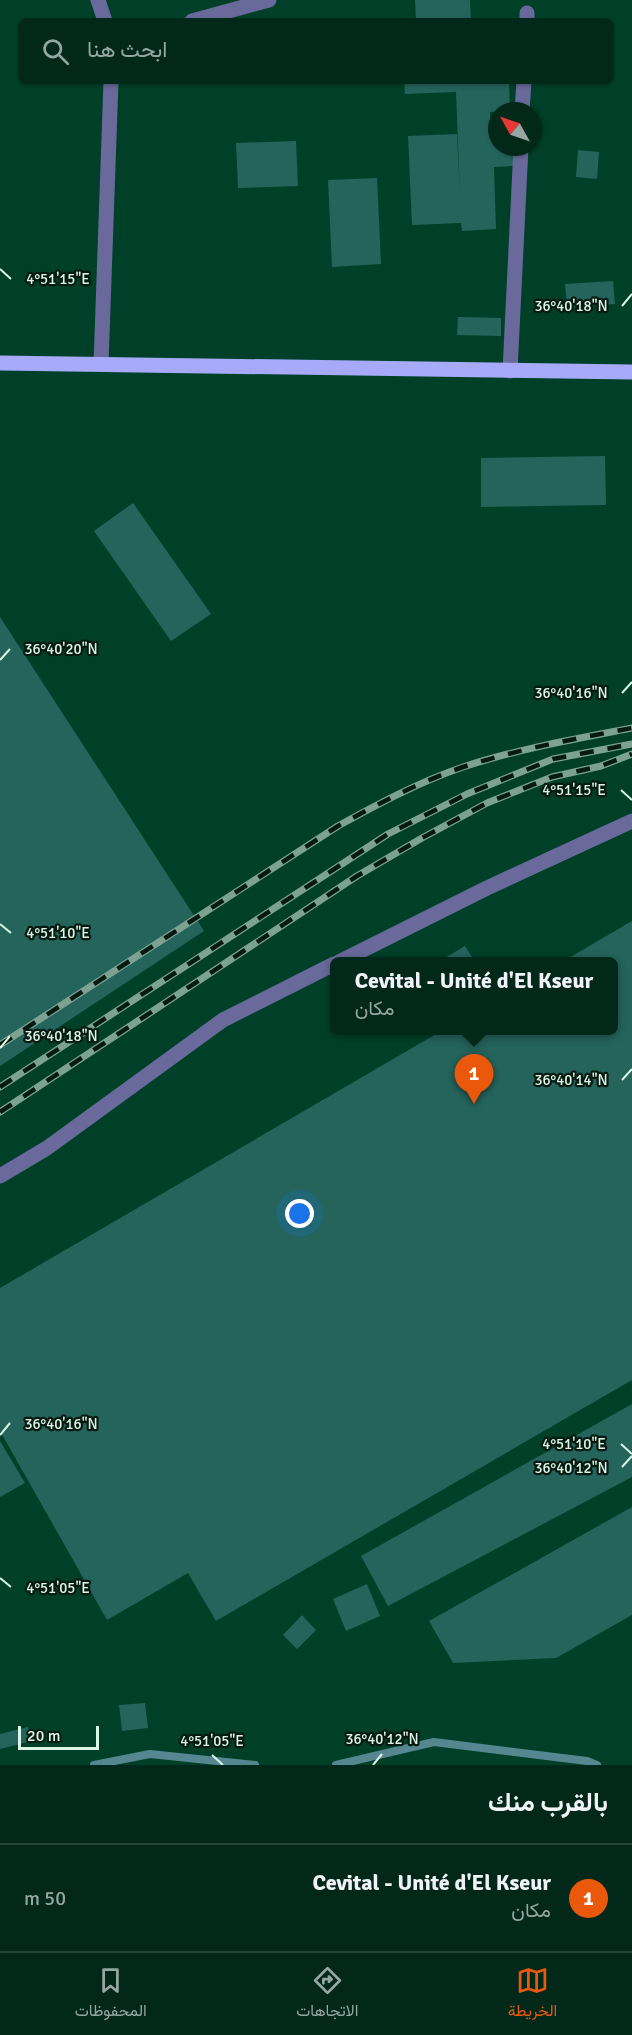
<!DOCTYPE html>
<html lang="ar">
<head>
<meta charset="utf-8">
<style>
	body { margin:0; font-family:Signika,Vazirmatn,sans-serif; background:#0c3023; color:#f1f3f6; direction:rtl }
	.compass { position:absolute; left:488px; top:102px; width:54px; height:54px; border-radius:50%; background:#02281a; box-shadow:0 2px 4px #0004; rotate:310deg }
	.scale { position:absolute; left:18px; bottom:15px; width:81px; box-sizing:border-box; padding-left:6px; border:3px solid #dcf5e7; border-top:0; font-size:16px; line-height:21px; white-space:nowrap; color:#dcf5e7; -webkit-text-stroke:4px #061a11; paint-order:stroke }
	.you { position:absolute; left:300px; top:1214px; width:21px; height:21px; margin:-15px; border:4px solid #fff; border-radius:50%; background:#1a73e8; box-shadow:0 0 0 9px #1a73e833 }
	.badge { display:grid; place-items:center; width:39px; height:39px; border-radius:50%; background:#ea580c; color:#fff; font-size:20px; font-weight:700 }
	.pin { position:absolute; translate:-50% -50px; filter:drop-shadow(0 2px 3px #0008) }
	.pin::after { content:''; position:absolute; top:32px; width:21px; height:18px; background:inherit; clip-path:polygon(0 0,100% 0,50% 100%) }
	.popup { position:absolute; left:330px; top:957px; width:288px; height:78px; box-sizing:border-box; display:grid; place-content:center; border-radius:9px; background:#02281a; filter:drop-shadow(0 2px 4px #0005); font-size:20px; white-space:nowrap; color:#96a6a2 }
	.popup b { font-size:22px; color:#f1f3f6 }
	.popup::after { content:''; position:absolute; left:50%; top:100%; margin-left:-12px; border:12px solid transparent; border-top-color:#02281a }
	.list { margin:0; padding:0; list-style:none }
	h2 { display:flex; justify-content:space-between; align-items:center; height:78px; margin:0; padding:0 24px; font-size:26px }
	h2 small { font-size:20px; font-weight:400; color:#96a6a2 }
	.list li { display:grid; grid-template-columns:39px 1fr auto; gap:18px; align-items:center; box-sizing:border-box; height:108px; padding:0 24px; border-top:2px solid #234439 }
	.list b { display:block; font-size:22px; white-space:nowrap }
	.list p { margin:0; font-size:20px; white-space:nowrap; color:#96a6a2 }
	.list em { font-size:20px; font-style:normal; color:#96a6a2 }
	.icon { flex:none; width:33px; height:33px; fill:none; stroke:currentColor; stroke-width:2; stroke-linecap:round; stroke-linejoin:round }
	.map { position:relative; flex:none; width:632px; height:1765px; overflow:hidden; direction:ltr }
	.search { position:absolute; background:#02281a; box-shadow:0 2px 4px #0004; left:18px; right:18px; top:18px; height:66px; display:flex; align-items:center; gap:15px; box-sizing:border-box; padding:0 21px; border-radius:9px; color:#96a6a2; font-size:22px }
	.sheet { height:186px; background:#02281a }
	nav { display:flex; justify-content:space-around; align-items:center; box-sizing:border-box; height:84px; border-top:2px solid #234439; background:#02281a; font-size:16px; color:#96a6a2 }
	nav a { display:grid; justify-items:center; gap:3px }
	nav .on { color:#ea580c }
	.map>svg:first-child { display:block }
	.built { fill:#004029; fill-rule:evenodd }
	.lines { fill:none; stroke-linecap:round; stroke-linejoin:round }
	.stream { stroke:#568790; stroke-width:8 }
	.building { fill:#24645b }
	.minor { stroke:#696a9b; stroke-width:15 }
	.major { stroke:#a7a9f9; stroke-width:15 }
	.rail-casing { stroke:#7da292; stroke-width:7 }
	.rail { stroke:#061a11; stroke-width:4.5; stroke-dasharray:14; stroke-linecap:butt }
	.ticks { fill:none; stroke:#dcf5e7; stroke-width:2 }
	.ticks-label { font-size:15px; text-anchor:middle; fill:#dcf5e7; stroke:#061a11; stroke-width:4.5; stroke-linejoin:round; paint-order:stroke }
</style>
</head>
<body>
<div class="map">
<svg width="632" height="1765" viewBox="0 0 632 1765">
	<rect width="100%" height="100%" fill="#023623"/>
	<path class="built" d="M 0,0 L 632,0 L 632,1765 L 0,1765 ZM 21,21 L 611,21 L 611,81 L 21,81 ZM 497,111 L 533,111 L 533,147 L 497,147 ZM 334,962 L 614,962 L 614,1030 L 334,1030 Z"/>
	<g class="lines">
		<path class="stream" d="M 94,1765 L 150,1754 L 255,1765
			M 336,1765 L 434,1742 L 587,1761 L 597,1765"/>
	</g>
	<path class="building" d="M 415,0 L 470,0 L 471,21 L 416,21 Z
		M 404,81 L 509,81 L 510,111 L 490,112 L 491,138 L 497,138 L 497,147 L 513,147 L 513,166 L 494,167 L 496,229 L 462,231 L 461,223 L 412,225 L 408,136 L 457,134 L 460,196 L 456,92 L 405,94 Z
		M 546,81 L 571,81 L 571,83 L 546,84 Z
		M 296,141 L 298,186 L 238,188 L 236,143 Z
		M 578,150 L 599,152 L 597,179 L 576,177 Z
		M 377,178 L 381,264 L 332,267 L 328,180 Z
		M 613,281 L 615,304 L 567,307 L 565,284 Z
		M 458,317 L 501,318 L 501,336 L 457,335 Z
		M 605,456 L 606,505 L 481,507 L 481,458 Z
		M 133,503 L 211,614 L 171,641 L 94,531 Z
		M 0,617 L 204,931 L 0,1066 Z
		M 632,921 L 632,1380 L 216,1621 L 188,1573 L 107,1620 L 0,1431 L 0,1288 L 443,1030 L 614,1030 L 614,962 L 562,962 Z
		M 465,946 L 475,962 L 438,962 Z
		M 632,1404 L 632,1477 L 388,1606 L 361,1556 Z
		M 0,1441 L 25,1483 L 0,1497 Z
		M 632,1507 L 632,1615 L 556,1658 L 453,1663 L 429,1621 Z
		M 367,1584 L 380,1616 L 346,1631 L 333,1599 Z
		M 302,1615 L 316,1630 L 297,1649 L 283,1635 Z
		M 145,1703 L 148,1728 L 122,1731 L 119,1705 Z
		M 28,1727 L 32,1741 L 0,1749 L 0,1734 Z"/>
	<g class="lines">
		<path class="minor" d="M 98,0 L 105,21
			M 192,21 L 269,0
			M 527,21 L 527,13
			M 522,111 L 524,81
			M 101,364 L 111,81
			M 510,371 L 521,147
			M 339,962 L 487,888 L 632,821
			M 0,1176 L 47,1148 L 223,1020 L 334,964"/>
		<path class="major" d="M 0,363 L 632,372"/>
		<defs>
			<path id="rail" d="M 0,1045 L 338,826 C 378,804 419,782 463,767 C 518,749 575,739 632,728
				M 0,1087 L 388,834 L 467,794 L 553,759 L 632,744
				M 0,1112 L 357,876 L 422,838 L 487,803 L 552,777 L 601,766 L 632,754"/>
		</defs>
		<use href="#rail" class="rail-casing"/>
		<use href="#rail" class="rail"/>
	</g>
	<path class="ticks" d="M 0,269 L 11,279M 622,306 L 632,294M 0,660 L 10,649M 622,693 L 632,682M 621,790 L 632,800M 0,924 L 11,933M 0,1048 L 10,1036M 622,1080 L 632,1069M 0,1435 L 10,1423M 621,1444 L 632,1454M 622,1467 L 632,1456M 0,1578 L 11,1587M 212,1755 L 223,1765M 373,1765 L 382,1754"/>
	<g class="ticks-label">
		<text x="58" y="284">4°51'15"E</text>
		<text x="571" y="311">36°40'18"N</text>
		<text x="61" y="654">36°40'20"N</text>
		<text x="571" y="698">36°40'16"N</text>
		<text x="574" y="795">4°51'15"E</text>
		<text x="58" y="938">4°51'10"E</text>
		<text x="61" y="1041">36°40'18"N</text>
		<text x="571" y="1085">36°40'14"N</text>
		<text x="61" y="1429">36°40'16"N</text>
		<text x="574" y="1449">4°51'10"E</text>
		<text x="571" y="1473">36°40'12"N</text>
		<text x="58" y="1593">4°51'05"E</text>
		<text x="382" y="1744">36°40'12"N</text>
		<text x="212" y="1746">4°51'05"E</text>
	</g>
</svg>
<svg class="compass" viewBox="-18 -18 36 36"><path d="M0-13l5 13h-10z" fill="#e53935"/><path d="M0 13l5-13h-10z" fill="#96a6a2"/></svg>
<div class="scale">20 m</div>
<div class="you"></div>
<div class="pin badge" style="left:474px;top:1104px">1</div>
<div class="popup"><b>Cevital - Unité d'El Kseur</b>مكان</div>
<div class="search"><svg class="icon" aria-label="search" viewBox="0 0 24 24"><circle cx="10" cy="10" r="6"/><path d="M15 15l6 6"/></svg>ابحث هنا</div>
</div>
<section class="sheet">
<h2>بالقرب منك<small></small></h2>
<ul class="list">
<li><span class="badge">1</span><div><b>Cevital - Unité d'El Kseur</b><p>مكان</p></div><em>50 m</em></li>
</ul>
</section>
<nav>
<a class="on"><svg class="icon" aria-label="map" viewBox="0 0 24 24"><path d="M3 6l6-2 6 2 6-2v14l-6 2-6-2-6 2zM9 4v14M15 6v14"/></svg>الخريطة</a>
<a><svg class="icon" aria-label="directions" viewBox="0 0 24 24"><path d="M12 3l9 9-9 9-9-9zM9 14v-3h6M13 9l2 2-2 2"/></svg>الاتجاهات</a>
<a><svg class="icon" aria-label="saved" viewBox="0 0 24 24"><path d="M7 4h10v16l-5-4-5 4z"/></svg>المحفوظات</a>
</nav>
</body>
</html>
